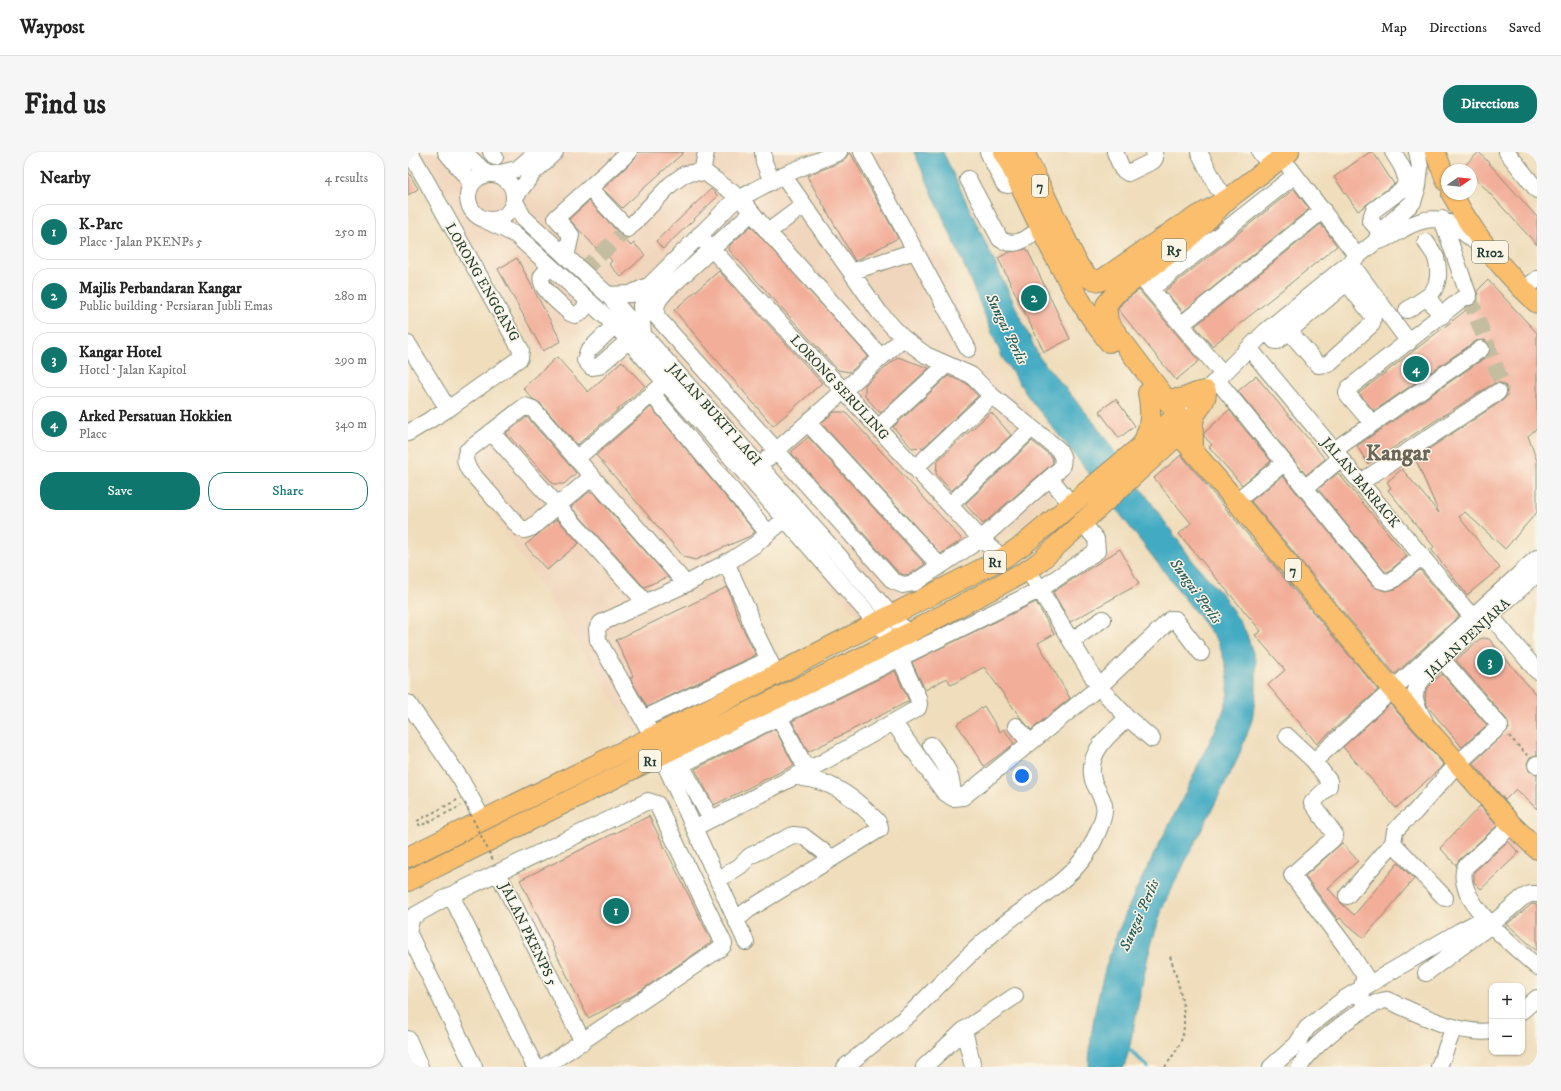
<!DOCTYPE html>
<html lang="en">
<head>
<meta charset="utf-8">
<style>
	body { margin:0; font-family:"IM FELL DW Pica",serif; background:#f6f6f6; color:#222 }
	.controls { position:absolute; right:12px; bottom:12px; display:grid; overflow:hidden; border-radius:8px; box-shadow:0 1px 3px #0004 }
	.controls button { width:36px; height:36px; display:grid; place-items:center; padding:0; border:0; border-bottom:1px solid #e0e0e0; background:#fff; color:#222; font:20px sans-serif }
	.compass { position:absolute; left:1033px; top:12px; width:36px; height:36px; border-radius:50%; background:#fff; box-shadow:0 1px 3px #0004; rotate:76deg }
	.you { position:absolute; left:614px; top:624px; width:14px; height:14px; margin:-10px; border:3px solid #fff; border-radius:50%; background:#1a73e8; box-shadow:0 0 0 6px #1a73e833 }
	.badge { display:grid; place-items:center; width:26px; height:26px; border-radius:50%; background:#0f766e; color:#fff; font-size:13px; font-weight:700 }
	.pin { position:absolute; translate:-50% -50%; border:2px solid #fff; box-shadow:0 1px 4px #0006 }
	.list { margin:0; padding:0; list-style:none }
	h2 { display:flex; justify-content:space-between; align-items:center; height:52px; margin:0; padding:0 16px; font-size:17px }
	h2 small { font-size:13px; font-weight:400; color:#767676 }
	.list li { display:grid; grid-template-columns:26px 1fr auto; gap:12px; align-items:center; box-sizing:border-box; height:56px; margin:0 8px 8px; padding:0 8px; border:1px solid #e0e0e0; border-radius:16px }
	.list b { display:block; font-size:15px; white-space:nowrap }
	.list p { margin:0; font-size:13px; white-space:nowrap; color:#767676 }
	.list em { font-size:13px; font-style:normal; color:#767676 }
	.actions { display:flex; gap:8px; padding:12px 16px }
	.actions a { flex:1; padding:9px 0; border:1px solid #0f766e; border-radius:16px; text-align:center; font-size:14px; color:#0f766e }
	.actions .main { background:#0f766e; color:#fff }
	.map { position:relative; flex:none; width:1129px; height:915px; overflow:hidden; border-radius:16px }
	header { display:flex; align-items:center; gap:24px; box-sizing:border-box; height:56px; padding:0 20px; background:#fff; border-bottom:1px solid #e0e0e0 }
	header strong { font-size:19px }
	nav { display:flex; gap:22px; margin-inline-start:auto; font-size:14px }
	.intro { display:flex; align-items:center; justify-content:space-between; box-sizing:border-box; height:96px; padding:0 24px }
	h1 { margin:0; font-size:28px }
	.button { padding:10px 18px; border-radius:16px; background:#0f766e; color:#fff; font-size:14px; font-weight:700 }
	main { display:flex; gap:24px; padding:0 24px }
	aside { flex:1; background:#fff; border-radius:16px; box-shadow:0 1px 3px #0004 }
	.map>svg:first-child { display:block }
	.built { fill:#f0d6bc }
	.water { fill:#43abc3; stroke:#31747c }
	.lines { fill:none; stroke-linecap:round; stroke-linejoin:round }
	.stream { stroke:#43abc3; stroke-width:3.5 }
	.building { fill:#f2ae99 }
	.minor-tunnel { stroke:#c5bda0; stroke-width:16; stroke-dasharray:16 8; stroke-linecap:butt }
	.minor-casing { stroke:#878d78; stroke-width:18 }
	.major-casing { stroke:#878d78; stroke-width:22 }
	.path { stroke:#878d78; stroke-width:2; stroke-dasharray:3 3; stroke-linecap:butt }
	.minor { stroke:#fff; stroke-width:16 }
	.major { stroke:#fabe6d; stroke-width:20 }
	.path-bridge { stroke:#878d78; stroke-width:2; stroke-dasharray:3 3; stroke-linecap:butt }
	.labels { text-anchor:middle; stroke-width:3; stroke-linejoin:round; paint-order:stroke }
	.shield { fill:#fcf5e5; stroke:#617469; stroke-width:1 }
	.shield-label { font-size:13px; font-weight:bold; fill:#1f3d34 }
	.street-label { font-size:14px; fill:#1f3d34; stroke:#fcf5e5 }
	.water-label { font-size:15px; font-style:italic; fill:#2a5e5f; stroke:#fcf5e5 }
	.town-label { font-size:22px; font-weight:bold; fill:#696557; stroke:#fcf5e5 }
</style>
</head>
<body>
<header>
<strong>Waypost</strong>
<nav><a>Map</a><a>Directions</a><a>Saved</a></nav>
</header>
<div class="intro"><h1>Find us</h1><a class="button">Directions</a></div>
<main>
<aside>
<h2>Nearby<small>4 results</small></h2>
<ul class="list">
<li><span class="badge">1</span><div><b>K-Parc</b><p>Place · Jalan PKENPs 5</p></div><em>250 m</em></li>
<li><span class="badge">2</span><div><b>Majlis Perbandaran Kangar</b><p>Public building · Persiaran Jubli Emas</p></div><em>280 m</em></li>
<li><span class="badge">3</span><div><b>Kangar Hotel</b><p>Hotel · Jalan Kapitol</p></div><em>290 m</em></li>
<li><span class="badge">4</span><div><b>Arked Persatuan Hokkien</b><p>Place</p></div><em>340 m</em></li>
</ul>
<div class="actions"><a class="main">Save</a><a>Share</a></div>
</aside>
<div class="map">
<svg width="1129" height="915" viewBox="0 0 1129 915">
	<rect width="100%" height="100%" fill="#fcf5e5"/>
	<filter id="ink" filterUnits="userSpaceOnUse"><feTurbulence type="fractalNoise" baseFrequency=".025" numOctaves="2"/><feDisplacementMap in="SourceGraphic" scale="8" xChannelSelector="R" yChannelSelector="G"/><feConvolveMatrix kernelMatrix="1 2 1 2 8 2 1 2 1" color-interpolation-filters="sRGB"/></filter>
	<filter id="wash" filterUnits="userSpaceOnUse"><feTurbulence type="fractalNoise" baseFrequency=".012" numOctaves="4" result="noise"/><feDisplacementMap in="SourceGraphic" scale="16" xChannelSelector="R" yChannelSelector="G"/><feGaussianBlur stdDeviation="0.9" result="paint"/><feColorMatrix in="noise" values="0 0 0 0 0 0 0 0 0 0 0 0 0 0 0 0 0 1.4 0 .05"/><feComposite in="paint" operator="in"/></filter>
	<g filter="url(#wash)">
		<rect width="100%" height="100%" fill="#efddbb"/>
		<path class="built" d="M 8,0 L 492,0 L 573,199 L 672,321 L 613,374 L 453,468 L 378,382 L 321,428 L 367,513 L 227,580 L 46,302 L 118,247 L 167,300 L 245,234 L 190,171 L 135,210 Z"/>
		<path class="water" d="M 506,0 L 535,0 L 631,205 L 685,269 L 784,408 L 816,445 L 838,480 L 848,510 L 848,541 L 844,568 L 830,606 L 755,754 L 740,804 L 721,898 L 716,915 L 681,915 C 682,869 696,810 715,768 C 736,717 765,669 788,618 C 797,597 818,562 820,540 C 822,523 816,506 810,490 L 666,302 L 621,246 L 594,205 L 553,106 Z"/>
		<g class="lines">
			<path class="stream" d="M 719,895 L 740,915"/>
		</g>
		<g id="blocks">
			<path class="building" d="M 230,0 L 276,0 L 214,56 L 195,37 L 227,7 Z
				M 442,0 L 490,86 L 447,109 L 399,24 L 435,9 Z
				M 962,0 L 965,0 L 986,32 L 950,59 L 926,25 Z
				M 1071,0 L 1129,65 L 1129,93 L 1063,21 L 1063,18 L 1060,18 L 1056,14 Z
				M 0,19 L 10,37 L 0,43 Z
				M 303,37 L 310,44 L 255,97 L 248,89 Z
				M 886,37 L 901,57 L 775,160 L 757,139 Z
				M 181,49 L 223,94 L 226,91 L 237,103 L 213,125 L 201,112 L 204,109 L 191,94 L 188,96 L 161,67 Z
				M 913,72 L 929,94 L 804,194 L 787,174 Z
				M 343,74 L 460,204 L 442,220 L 430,218 L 321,98 L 322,93 Z
				M 619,97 L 662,187 L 636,200 L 590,106 L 602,100 Z
				M 109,106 L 153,189 L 135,199 L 90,117 Z
				M 311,119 L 414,231 L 365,274 L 266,158 Z
				M 1080,128 L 1129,181 L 1129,276 L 1120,284 L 1129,309 L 1129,360 L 1097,397 L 1057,360 L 1051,365 L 1092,416 L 1059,443 L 1023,397 L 1026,395 L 980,338 L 983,336 L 979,330 L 994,317 L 1031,361 L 1007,306 L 1094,249 L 1099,244 L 1098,234 L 1094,231 L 1086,231 L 960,312 L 949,294 L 1078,205 L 1082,201 L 1081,192 L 1077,188 L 1068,189 L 966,259 L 951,241 L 1057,159 L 1057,157 L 1060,154 L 1068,151 L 1070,146 L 1069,139 Z
				M 731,138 L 791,209 L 768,228 L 710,157 L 715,150 Z
				M 149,205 L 180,240 L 214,209 L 237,234 L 169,293 L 132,251 L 125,247 L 115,236 Z
				M 490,205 L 521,216 L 472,261 L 457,244 L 457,233 Z
				M 540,224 L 558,231 L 570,244 L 516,295 L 504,296 L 485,275 Z
				M 848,224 L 917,307 L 898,323 L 830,239 Z
				M 708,247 L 727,274 L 711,286 L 691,259 Z
				M 243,255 L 347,380 L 342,384 L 287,408 L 276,405 L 188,303 Z
				M 821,258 L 863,309 L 834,333 L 801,295 L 804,293 L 796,284 L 796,281 Z
				M 426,260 L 437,260 L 553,386 L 552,389 L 533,402 L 413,271 Z
				M 583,260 L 603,283 L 543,339 L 528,322 L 529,309 Z
				M 119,265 L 168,321 L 156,332 L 146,332 L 98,281 Z
				M 400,285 L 517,412 L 502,422 L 496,423 L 491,421 L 384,302 L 384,299 Z
				M 624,289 L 644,305 L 645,311 L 575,372 L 557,352 Z
				M 773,303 L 970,538 L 909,592 L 860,533 L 877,518 L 847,483 L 853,479 L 771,382 L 783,371 L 746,326 Z
				M 930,321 L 999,404 L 980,420 L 977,420 L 910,337 Z
				M 875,324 L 965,434 L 977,439 L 988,437 L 1012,418 L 1051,464 L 987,522 L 843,349 Z
				M 181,340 L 185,340 L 260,425 L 236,435 L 163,355 Z
				M 149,367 L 171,391 L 139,418 L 117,393 Z
				M 712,397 L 731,432 L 662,470 L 645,440 Z
				M 319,435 L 334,475 L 348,503 L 239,555 L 222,526 L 225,524 L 208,488 Z
				M 628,450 L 646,482 L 630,491 L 662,546 L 623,578 L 612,565 L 576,515 L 543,533 L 539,526 L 517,538 L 504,510 Z
				M 1076,486 L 1081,487 L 1129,544 L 1129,603 L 1122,605 L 1119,611 L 1121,619 L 1129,622 L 1129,657 L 1108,637 L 1097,648 L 1065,611 L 1101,577 L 1099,568 L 1048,508 L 1072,487 Z
				M 487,519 L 501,549 L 400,600 L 384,569 Z
				M 1034,522 L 1079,573 L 1054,595 L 1020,555 L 1017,547 L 1018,539 L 1022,533 Z
				M 982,552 L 1036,613 L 988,656 L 935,595 Z
				M 576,554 L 592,580 L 596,577 L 606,592 L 576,614 L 549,572 Z
				M 367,577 L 386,613 L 306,653 L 287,617 Z
				M 1072,654 L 1089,674 L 1051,708 L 1048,713 L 1032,696 Z
				M 241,664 L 304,790 L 226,843 L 180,866 L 112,728 Z
				M 1100,689 L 1111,701 L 1073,737 L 1066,730 L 1066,720 Z
				M 934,691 L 950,709 L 920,736 L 933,751 L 946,763 L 990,711 L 1006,727 L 956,786 L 932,766 L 930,768 L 897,724 Z
				M 1124,752 L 1129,753 L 1129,799 L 1099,772 Z"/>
		</g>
	</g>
	<g filter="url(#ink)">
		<use href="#blocks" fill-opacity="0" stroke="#878d78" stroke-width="1"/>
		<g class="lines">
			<path class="minor-tunnel" d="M 174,119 L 220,77
				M 1061,145 L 1093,229 L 1093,236 L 1090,240"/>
			<defs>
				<path id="minor" d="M 38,0 L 64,32
					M 56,0 L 79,22
					M 83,0 L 87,5
					M 355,0 L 356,10 L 364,30
					M 454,0 L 560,197
					M 580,0 L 596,32 L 600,33 L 610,28
					M 707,0 L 714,17 L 720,21 L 745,9 L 747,6 L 746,0
					M 791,0 L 809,35 L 820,47
					M 852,0 L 863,14
					M 1099,0 L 1129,38
					M 881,15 L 949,104
					M 294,21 L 298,0
					M60 45a23 23 0 1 1 46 0a23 23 0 1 1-46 0Z
					M 88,22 L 109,17 L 129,0
					M 560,27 L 592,87 C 608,97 619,85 634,77
					M 181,36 L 220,77 L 263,32 L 277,22 L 288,20 L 299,22 L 332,46 L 360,80 L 473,205
					M 107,45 L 125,21 L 147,0
					M 107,49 L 115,65 L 200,143 L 500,482 L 499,497 L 492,506
					M 343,61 L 259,138 C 251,147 246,152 249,165 L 485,429 L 495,433 L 506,431 L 573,387 L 653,316 C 656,308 655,304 650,297 L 584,244 L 563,223 L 518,203 L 495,186 L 471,160 L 375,23
					M 1034,67 L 1061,145
					M 77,68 L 108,83 L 207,173 L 485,490
					M 360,80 L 396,53
					M 972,80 L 962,68 L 966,58 L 996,36 C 1001,23 992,11 985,0
					M 291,83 L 573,387 L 595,406
					M 967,90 C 978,88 987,82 997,76 C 1032,56 1045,73 1073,94
					M 1018,90 C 1021,95 1026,101 1028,106 C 1032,120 1031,137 1019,145 L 1034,164
					M 158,105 L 163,83 L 148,66 L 221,0
					M 944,113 L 1001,190
					M 143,115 C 140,117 136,121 134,124 C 129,135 155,154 162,161 L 167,163 L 172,161 L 182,150
					M 443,120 L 507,99
					M 737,130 L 815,222
					M 743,137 L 887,23
					M 1116,138 L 1129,127
					M 200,143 L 222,142 L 242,133 L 325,50 L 375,23 L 431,0
					M 999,158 L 1019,145
					M 207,173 L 180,199 L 177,208 L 183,215 L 191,214 L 221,188
					M 773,173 L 915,58
					M 858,179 L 867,189 L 869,189 L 950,121
					M 882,180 L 910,213 L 920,212 L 964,172 L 965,164 L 939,131
					M 235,183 L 233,154 L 242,133
					M 0,192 L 35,249
					M 841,196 L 1064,465
					M 809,228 L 972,428 L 979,430 L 985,428 L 1014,404
					M 244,242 L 360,381
					M 770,263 L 809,228 L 858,179 L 967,90 L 972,80 L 1005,50 L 1010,34 L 1012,15 L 1009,0
					M 400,271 L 532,414
					M 964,271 L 940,243 L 939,240 L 941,236 L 1060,142
					M 470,276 L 538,213
					M 83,280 L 237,450
					M 0,281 L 40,257 L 105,211 L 112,206 L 113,198 L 2,0
					M 926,298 L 1073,197
					M 360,306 L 495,186
					M 168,307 L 252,235
					M 507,316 L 584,244
					M 184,325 L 123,376 L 117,378 L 112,376 L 61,318 C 57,311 56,307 59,299 L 117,254 L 125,257 L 278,432
					M 642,326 L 663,352
					M 953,330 L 1090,240
					M 897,336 L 933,306
					M 828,349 L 876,311
					M 542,353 L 623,277
					M 318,410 L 339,457 L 343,471 L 365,516
					M 1082,463 L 1129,519
					M 1079,466 L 1129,422
					M 663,489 L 695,467
					M 0,551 L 52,626 L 75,668
					M 371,565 L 399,618
					M 720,566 L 744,587
					M 235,567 L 360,508
					M 1016,568 C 1012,560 1006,551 1007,542 C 1009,525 1046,496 1059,484
					M 485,570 L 536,640 L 545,646 L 555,645 L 691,535 L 763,467 L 767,467 L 793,501
					M 608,574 L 622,591
					M 879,584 L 906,609
					M 245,585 L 190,488 L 189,477 L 193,471 L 278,432 L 325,407 L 348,392 L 385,360
					M 523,593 C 537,612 545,622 545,646
					M 256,610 L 338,790
					M 273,613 L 303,667
					M 1128,613 L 1129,612
					M 260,619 L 631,438 L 689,399 L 688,387 L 673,369
					M 1104,673 L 1057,715 C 1045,748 1108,795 1129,815
					M 286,676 L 417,609 L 510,556 L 511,552 L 510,546 L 492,506
					M 90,721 L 175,890
					M 310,728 L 332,714 L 342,704 L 385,683 L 395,684 L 424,706
					M 43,743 L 127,915
					M 939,744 L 985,691
					M 1037,746 L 985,691 L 987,679 L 995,670 L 1006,661 L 1049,612 L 1092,574 L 1039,513
					M 328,768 L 340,758 L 472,677 C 472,670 466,666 462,662 C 444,644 420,628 394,626 L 391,623
					M 1018,821 L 1083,773 L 1114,746 L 1122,742 L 1129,742
					M 958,856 L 952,842 L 957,824 L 938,795 L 884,723 L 925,687 L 927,683 L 904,651 L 921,634 L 921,629 L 906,609 L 1129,406
					M 1114,859 L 1129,846
					M 556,878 L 565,915
					M 0,887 L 12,915
					M 66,915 L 0,780 L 4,765 L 43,743 L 240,649 L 249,652 L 316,792 L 314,795 L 136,915
					M 437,915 C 459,896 483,879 505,859 C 533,832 560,802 590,777 C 615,756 655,733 674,708 C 682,699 699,665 696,653 C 694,644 688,637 685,628 C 678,601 701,582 720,566 L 691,535 L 620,418
					M 516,915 L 556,878 L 607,844
					M 863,915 L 889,892 L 899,876 L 936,847 L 1052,779 L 1077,766
					M 892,915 C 899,897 959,849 979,848 C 1009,861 1051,884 1084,879
					M 1031,915 L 1046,875"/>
				<path id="major" d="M 596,0 C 628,65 656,133 701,190
					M 616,0 L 671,115 L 681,126 L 692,129 L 772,74 L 820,47 L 881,0
					M 1027,0 L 1039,30
					M 1044,42 C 1066,83 1095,119 1129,151
					M 757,246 C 780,250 780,241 798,239 C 799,249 790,256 786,265 C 784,274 785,286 785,295
					M 762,272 L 828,349 L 984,537 L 1104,673 L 1129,697
					M 734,293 C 743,275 744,260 740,241
					M 0,705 L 287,564 L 595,406 L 615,393 L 770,263
					M 0,729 L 299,580 L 461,502 L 620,418 L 630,411 L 771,282 L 773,273 L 770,263 L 700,170 L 698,153 L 707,142 L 778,89 L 820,47"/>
			</defs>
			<use href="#minor" class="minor-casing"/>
			<use href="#major" class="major-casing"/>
			<path class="path" d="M 1101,584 L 1120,604
				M 49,648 L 9,669 L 12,674 L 53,654
				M 757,915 C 763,906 771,896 774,886 C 781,863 769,826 762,804"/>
			<use href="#minor" class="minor"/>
			<use href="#major" class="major"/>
			<path class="path-bridge" d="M 57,651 L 85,708"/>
		</g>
	</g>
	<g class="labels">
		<g class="shield">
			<rect x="624" y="23" width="16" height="22" rx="3"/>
			<rect x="754" y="87" width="24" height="22" rx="3"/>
			<rect x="1064" y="89" width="36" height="22" rx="3"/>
			<rect x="576" y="399" width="22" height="22" rx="3"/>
			<rect x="877" y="407" width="16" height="22" rx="3"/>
			<rect x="231" y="598" width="22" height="22" rx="3"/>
		</g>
		<g class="shield-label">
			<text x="632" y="39">7</text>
			<text x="766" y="103">R5</text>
			<text x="1082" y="105">R102</text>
			<text x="587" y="415">R1</text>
			<text x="885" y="423">7</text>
			<text x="242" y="614">R1</text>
		</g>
		<g class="street-label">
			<text transform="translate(75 130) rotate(60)" y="5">LORONG ENGGANG</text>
			<text transform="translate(432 235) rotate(47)" y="5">LORONG SERULING</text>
			<text transform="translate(307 262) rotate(48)" y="5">JALAN BUKIT LAGI</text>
			<text transform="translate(953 330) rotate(50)" y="5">JALAN BARRACK</text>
			<text transform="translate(1059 486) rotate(-43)" y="5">JALAN PENJARA</text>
			<text transform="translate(121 782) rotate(64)" y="5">JALAN PKENPS 5</text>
		</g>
		<g class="water-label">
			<text transform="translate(599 177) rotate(64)" y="5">Sungai Perlis</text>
			<text transform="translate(788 439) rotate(54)" y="5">Sungai Perlis</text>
			<text transform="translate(731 763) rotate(-66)" y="5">Sungai Perlis</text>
		</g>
		<g class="town-label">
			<text x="990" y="308">Kangar</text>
		</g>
	</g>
</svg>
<div class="controls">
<button>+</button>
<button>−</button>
</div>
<svg class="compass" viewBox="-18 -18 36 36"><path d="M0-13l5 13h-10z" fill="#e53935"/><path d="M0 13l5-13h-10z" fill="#767676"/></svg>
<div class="you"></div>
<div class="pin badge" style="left:208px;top:759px">1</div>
<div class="pin badge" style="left:626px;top:146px">2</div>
<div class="pin badge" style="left:1082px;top:510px">3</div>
<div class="pin badge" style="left:1008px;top:217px">4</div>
</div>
</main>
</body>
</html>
